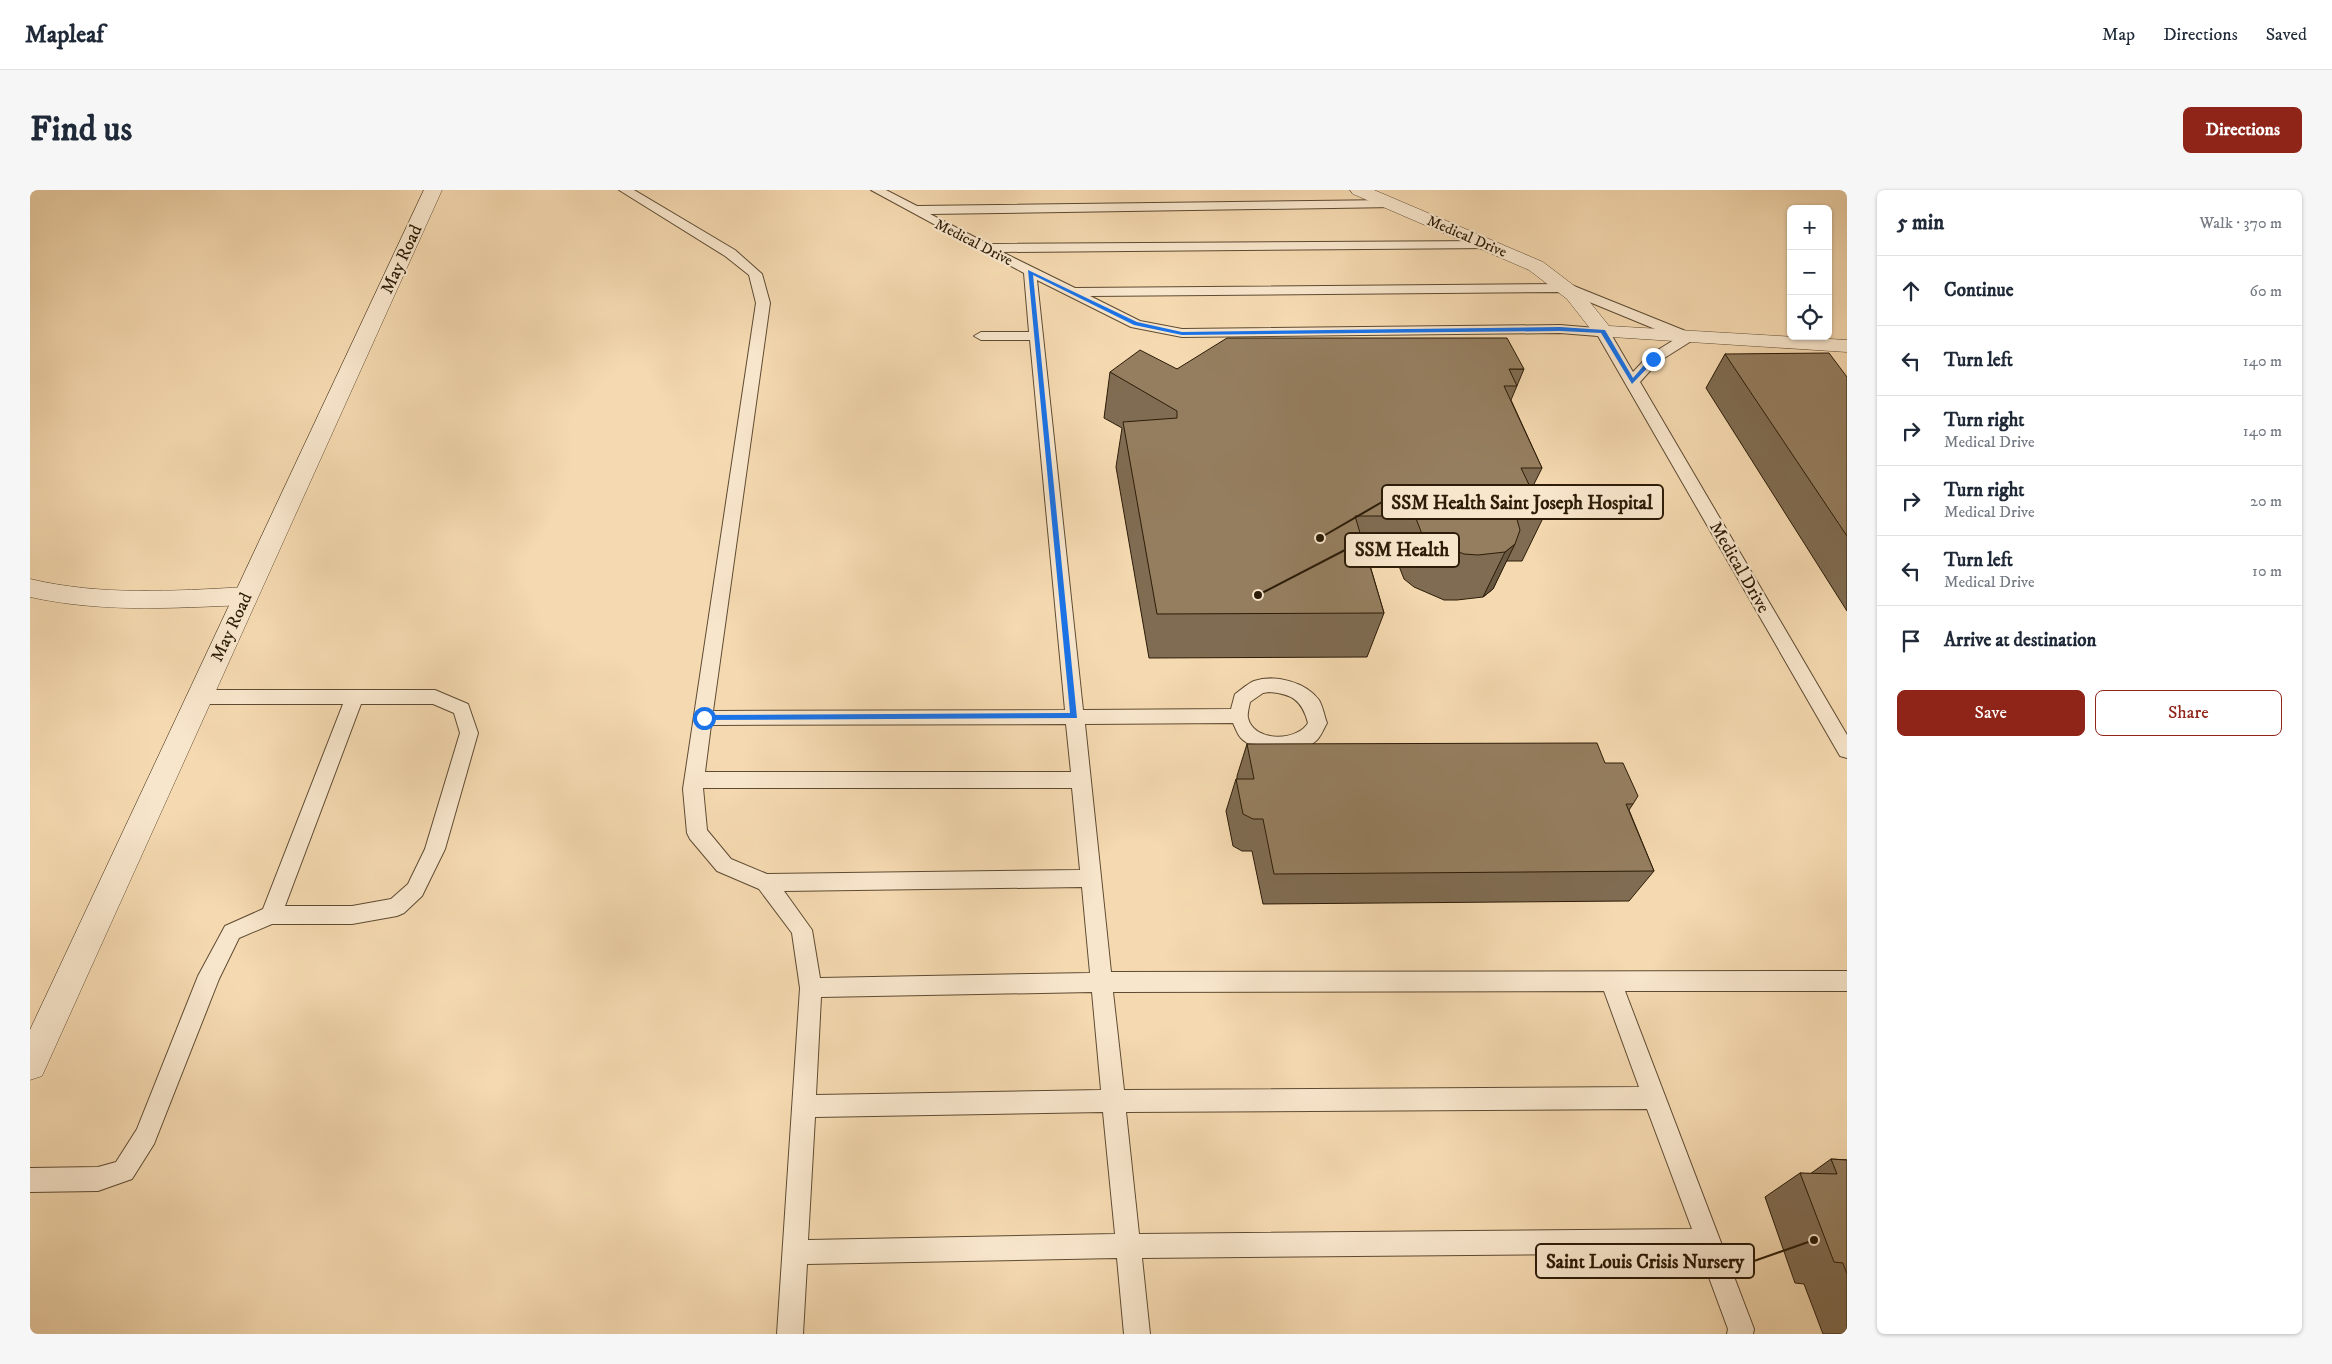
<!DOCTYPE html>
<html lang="en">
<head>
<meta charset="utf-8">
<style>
	body { margin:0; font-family:"IM FELL DW Pica",serif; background:#f6f6f7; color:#1f2937 }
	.controls { position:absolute; right:15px; top:15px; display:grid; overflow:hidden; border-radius:8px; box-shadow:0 1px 4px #0004 }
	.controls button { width:45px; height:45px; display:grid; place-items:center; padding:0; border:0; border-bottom:1px solid #e0e1e3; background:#fff; color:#1f2937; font:25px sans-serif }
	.stop { position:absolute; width:15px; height:15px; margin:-11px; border:4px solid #1a73e8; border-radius:50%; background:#fff }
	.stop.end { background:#1a73e8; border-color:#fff; box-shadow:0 1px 5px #0008 }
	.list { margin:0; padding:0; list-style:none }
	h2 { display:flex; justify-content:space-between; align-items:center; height:65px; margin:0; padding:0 20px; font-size:21px }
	h2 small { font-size:16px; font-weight:400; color:#747a83 }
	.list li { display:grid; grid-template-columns:32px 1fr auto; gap:15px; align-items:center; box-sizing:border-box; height:70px; padding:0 20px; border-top:1px solid #e0e1e3 }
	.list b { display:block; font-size:19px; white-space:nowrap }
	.list p { margin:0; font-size:16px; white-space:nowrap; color:#747a83 }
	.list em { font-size:16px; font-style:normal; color:#747a83 }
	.actions { display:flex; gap:10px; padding:15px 20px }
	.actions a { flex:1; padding:11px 0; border:1px solid #8f2418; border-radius:8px; text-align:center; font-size:18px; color:#8f2418 }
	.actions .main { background:#8f2418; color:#fff }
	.icon { flex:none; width:28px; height:28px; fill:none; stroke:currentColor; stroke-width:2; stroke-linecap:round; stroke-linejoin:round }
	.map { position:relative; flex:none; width:1817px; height:1144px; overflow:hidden; border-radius:8px }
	header { display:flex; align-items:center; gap:30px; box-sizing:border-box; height:70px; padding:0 25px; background:#fff; border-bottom:1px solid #e0e1e3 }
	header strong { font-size:24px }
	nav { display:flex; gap:28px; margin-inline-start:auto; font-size:18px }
	.intro { display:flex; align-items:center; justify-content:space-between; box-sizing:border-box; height:120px; padding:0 30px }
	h1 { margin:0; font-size:35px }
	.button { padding:12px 22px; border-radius:8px; background:#8f2418; color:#fff; font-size:18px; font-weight:700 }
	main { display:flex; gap:30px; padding:0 30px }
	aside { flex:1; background:#fff; border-radius:8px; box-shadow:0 1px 4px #0004 }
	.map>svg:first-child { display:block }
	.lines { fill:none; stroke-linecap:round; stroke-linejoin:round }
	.service-casing { stroke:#5e4b32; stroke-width:2 }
	.minor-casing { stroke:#5e4b32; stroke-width:1 }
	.tertiary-casing { stroke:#5e4b32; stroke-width:1 }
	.service { fill:#f8e6cc; fill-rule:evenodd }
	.minor { fill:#f8e6cc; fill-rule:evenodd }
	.tertiary { fill:#f8e6cc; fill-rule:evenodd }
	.wall { fill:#806c52; stroke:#2c1c08 }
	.shaded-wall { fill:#685842; stroke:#2c1c08 }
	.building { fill:#957e5f; stroke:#2c1c08 }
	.route { fill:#1a73e8 }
	.labels { text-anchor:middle; stroke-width:4.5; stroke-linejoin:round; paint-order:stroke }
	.far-street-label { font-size:15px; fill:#2c1c08; stroke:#f8e6cc }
	.street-label { font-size:18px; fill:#2c1c08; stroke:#f8e6cc }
	.leader { fill:none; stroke:#2c1c08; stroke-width:2 }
	.callout-dot { fill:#2c1c08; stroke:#f8e6cc; stroke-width:2 }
	.callout { fill:#f8e6cc; stroke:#2c1c08; stroke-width:2 }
	.callout-label { font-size:19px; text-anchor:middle; font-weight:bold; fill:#2c1c08 }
</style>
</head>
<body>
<header>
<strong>Mapleaf</strong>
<nav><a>Map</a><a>Directions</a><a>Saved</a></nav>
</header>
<div class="intro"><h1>Find us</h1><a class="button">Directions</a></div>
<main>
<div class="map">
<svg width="1817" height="1144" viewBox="0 0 1817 1144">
	<rect width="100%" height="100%" fill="#f5d9b0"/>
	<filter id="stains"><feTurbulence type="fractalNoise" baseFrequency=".004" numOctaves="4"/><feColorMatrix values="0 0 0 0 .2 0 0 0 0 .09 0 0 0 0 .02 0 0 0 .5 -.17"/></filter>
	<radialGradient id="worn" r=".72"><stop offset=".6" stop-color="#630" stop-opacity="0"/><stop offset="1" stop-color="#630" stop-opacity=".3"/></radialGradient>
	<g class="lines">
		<defs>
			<path id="service" d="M 589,0 L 604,0 L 705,60 L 732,84 L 740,113 L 683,521 L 1035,520 L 1000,150 L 951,150 L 944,146 L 951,142 L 999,142 L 994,83 L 841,0 L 856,0 L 887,16 L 1361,10 L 1367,14 L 1365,17 L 900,24 L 958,54 L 1459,51 L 1465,55 L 1464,58 L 972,62 L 1045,98 L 1539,94 L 1663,144 L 1665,147 L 1663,150 L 1628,172 L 1610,192 L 1817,545 L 1817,568 L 1810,566 L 1568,146 L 1530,143 L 1152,147 L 1101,137 L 1007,90 L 1053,520 L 1201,519 L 1205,504 C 1211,500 1217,494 1224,491 C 1245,484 1276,492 1289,510 C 1293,517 1294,525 1297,533 C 1294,538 1291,546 1287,550 C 1270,566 1226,565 1210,547 C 1207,543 1205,537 1203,533 L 1055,534 L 1081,782 L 1817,781 L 1817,801 L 1595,801 L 1724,1139 L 1723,1144 L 1697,1144 L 1698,1139 L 1670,1063 L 1112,1068 L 1120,1144 L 1094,1144 L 1087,1068 L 777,1074 L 773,1144 L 747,1144 L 770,798 L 762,743 L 729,699 L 687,681 L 660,649 L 657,643 L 653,599 L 726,113 L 719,85 L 695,66 ZM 1535,102 L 1647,148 L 1618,166 L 1603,182 L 1578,139 L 1530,135 L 1152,139 L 1110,131 L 1060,106 ZM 1239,502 C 1262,504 1272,510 1278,533 C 1268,551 1224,553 1218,528 C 1217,524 1219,517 1220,512 L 1233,503 ZM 1036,534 L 1041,582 L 675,582 L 681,535 ZM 673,598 L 1042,598 L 1050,680 L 737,684 L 701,669 L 677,640 ZM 1052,697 L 1060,783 L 790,788 L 782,740 L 754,701 ZM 1574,801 L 1609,897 L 1094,900 L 1083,802 ZM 1062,802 L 1071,900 L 786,905 L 791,807 ZM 1617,919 L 1662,1039 L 1109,1044 L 1096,922 ZM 1073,922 L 1085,1044 L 778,1050 L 785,927 Z
				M 169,500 L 405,500 L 438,514 L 448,543 L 415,659 L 392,706 L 374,723 L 367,726 L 322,734 L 242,734 L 209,748 L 189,789 L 124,954 L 102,989 L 68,1001 L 0,1002 L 0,978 L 68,977 L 86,972 L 107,939 L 168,786 L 195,736 L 233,719 L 313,514 L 169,514 L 163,512 L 160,507 L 163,502 ZM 331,514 L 403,514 L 424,523 L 430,543 L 395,659 L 378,694 L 361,709 L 322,716 L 255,716 Z"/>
			<path id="minor" d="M 1320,0 L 1344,0 L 1513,72 L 1551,101 L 1579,136 L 1817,150 L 1817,162 L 1566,146 L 1537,109 L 1499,80 L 1323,4 Z
				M 0,389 C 72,406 143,401 216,397 L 225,400 L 228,406 L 225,412 L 216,415 C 143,418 72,423 0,407 Z"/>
			<path id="tertiary" d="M 394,0 L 412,0 L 12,886 L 0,890 L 0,840 Z"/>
		</defs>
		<use href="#service" class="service-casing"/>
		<use href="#minor" class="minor-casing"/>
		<use href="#tertiary" class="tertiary-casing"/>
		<use href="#service" class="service"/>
		<use href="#minor" class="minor"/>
		<use href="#tertiary" class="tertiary"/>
	</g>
	<path class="wall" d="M 1695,164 L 1817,187 L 1817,421 L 1676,198 Z
		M 1147,179 L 1494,179 L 1481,210 L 1512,278 L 1501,300 L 1514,326 L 1492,371 L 1476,371 L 1463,399 L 1453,407 L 1427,410 L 1414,410 L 1384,397 L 1374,389 L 1367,371 L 1339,372 L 1354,423 L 1337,467 L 1119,468 L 1086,277 L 1092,238 L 1074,228 L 1080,182 Z
		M 1217,554 L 1575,573 L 1603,614 L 1599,620 L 1624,681 L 1599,711 L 1233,714 L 1222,661 L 1212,661 L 1203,656 L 1196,621 L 1206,589 L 1207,589 L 1207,586 Z
		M 1801,969 L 1817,970 L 1817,1144 L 1793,1144 L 1774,1094 L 1765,1093 L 1735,1007 L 1770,983 L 1780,984 Z"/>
	<path class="shaded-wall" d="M 1485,354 L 1463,399 L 1453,407 L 1475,362 Z"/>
	<path class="building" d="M 1197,148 L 1477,148 L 1494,179 L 1479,179 L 1487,196 L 1474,196 L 1512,278 L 1491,278 L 1514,326 L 1486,326 L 1490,340 L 1485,354 L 1475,362 L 1448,365 L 1434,364 L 1403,352 L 1392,344 L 1385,326 L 1325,326 L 1354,423 L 1127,424 L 1093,232 L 1147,228 L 1147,221 L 1080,182 L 1110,160 L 1147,179 Z
		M 1799,163 L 1817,187 L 1817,346 L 1695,164 Z
		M 1567,553 L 1575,573 L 1593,573 L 1608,606 L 1603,614 L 1596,614 L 1624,681 L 1244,684 L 1233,629 L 1223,629 L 1213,624 L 1206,589 L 1224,589 L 1217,554 Z
		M 1801,969 L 1817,970 L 1817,1084 L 1813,1073 L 1804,1072 L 1770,983 L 1807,984 Z"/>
	<path class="route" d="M 998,80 L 1107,132 L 1152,142 L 1530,137 L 1575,140 L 1603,188 L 1621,167 L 1626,169 L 1602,194 L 1571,143 L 1530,141 L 1152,145 L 1104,135 L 1003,85 L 1047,528 L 671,530 L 670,528 L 674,525 L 1040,523 Z"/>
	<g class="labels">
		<g class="far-street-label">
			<text transform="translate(1437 46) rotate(23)" y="5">Medical Drive</text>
			<text transform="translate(944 52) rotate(27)" y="5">Medical Drive</text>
		</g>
		<g class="street-label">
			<text transform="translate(371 69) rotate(-65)" y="6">May Road</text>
			<text transform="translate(1710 377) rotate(60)" y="6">Medical Drive</text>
			<text transform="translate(201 437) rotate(-65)" y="6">May Road</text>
		</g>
	</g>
	<path class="leader" d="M1290 348L1352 312M1228 405L1315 360M1784 1050L1724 1071"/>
	<g class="callout-dot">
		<circle cx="1290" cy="348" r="5"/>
		<circle cx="1228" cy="405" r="5"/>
		<circle cx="1784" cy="1050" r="5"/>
	</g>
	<g class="callout">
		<rect x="1352" y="295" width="281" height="34" rx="5"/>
		<rect x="1315" y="343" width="114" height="34" rx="5"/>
		<rect x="1506" y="1054" width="218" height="34" rx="5"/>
	</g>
	<g class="callout-label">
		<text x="1492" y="319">SSM Health Saint Joseph Hospital</text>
		<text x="1372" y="366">SSM Health</text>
		<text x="1615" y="1078">Saint Louis Crisis Nursery</text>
	</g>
	<rect width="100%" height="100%" filter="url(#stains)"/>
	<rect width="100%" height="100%" fill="url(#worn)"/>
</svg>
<div class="controls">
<button>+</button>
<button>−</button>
<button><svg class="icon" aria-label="locate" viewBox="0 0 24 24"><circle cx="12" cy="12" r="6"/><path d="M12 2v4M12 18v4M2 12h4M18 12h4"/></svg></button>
</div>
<div class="stop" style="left:674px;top:528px"></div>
<div class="stop end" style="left:1623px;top:169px"></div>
</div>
<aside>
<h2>5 min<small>Walk · 370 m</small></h2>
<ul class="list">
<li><svg class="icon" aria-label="ahead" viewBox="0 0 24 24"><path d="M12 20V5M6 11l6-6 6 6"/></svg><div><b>Continue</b></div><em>60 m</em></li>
<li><svg class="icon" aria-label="left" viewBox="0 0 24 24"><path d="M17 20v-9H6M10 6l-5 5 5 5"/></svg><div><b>Turn left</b></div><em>140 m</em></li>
<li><svg class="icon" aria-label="right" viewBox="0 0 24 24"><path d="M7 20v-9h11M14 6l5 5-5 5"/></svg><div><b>Turn right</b><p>Medical Drive</p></div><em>140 m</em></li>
<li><svg class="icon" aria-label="right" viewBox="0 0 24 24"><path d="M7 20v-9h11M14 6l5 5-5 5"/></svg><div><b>Turn right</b><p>Medical Drive</p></div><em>20 m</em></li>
<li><svg class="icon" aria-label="left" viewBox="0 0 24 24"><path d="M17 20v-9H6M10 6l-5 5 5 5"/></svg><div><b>Turn left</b><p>Medical Drive</p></div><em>10 m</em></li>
<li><svg class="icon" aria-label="arrive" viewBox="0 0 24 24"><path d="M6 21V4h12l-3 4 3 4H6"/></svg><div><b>Arrive at destination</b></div></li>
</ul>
<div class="actions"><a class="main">Save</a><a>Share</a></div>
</aside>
</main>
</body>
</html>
